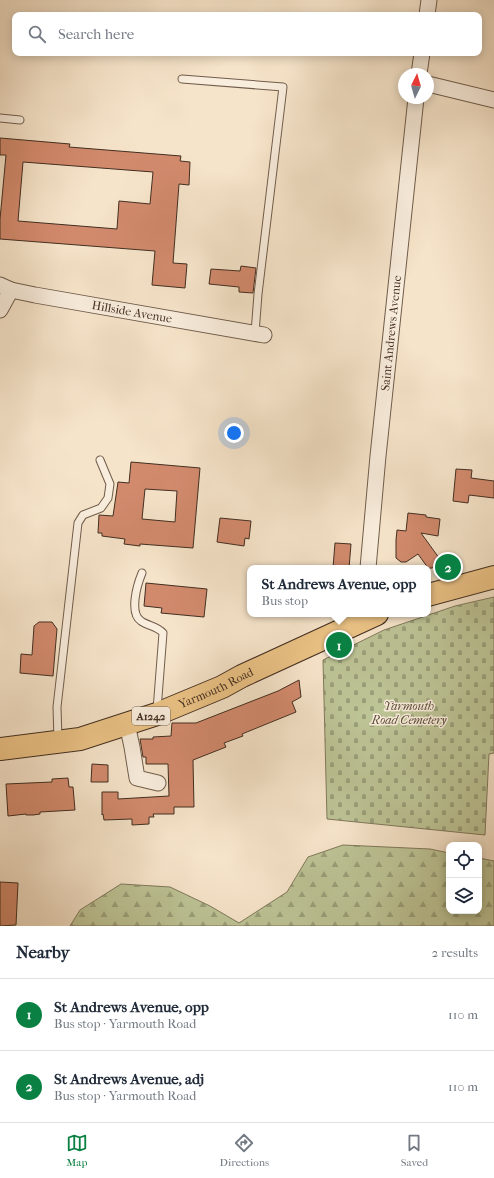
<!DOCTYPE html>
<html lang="en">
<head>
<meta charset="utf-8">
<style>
	body { margin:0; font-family:"IM FELL French Canon",serif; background:#f2f2f3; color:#1f2937 }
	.controls { position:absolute; right:12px; bottom:12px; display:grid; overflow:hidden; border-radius:8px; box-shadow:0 2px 10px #0003 }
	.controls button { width:36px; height:36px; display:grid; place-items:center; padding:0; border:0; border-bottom:1px solid #e0e1e3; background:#fff; color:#1f2937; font:20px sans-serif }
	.compass { position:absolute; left:398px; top:68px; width:36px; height:36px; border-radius:50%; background:#fff; box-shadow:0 2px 10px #0003; rotate:5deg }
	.you { position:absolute; left:234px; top:433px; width:14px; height:14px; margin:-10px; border:3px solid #fff; border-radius:50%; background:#1a73e8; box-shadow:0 0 0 6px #1a73e833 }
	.badge { display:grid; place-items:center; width:26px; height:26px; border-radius:50%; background:#0b8043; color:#fff; font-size:13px; font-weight:700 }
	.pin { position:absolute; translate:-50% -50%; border:2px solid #fff; box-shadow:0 1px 4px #0006 }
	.popup { position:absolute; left:247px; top:565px; width:184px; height:52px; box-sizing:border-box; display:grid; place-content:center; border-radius:8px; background:#fff; filter:drop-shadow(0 1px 3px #0005); font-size:13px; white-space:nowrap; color:#747a83 }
	.popup b { font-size:15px; color:#1f2937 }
	.popup::after { content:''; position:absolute; left:50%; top:100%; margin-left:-8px; border:8px solid transparent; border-top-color:#fff }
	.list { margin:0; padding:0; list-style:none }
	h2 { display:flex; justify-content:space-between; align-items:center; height:52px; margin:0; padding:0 16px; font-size:17px }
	h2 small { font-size:13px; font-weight:400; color:#747a83 }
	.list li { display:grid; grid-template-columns:26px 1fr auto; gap:12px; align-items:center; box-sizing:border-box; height:72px; padding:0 16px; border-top:1px solid #e0e1e3 }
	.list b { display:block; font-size:15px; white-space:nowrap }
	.list p { margin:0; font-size:13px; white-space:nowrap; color:#747a83 }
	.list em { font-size:13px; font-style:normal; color:#747a83 }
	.icon { flex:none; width:22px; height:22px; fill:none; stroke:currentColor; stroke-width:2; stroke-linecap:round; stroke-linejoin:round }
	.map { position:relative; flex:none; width:494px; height:926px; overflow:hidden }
	.search { position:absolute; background:#fff; box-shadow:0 2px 10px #0003; left:12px; right:12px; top:12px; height:44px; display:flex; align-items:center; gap:10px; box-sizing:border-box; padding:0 14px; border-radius:8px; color:#747a83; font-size:15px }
	.sheet { height:196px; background:#fff }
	nav { display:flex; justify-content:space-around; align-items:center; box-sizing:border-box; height:56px; border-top:1px solid #e0e1e3; background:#fff; font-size:11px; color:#747a83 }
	nav a { display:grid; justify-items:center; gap:2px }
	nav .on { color:#0b8043 }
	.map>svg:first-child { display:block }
	.forest { fill:url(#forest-firs); stroke:#80795c }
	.cemetery { fill:url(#cemetery-stones); stroke:#80795c }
	.building { fill:#d28a6d; stroke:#422e21; fill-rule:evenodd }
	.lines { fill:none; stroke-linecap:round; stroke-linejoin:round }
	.service-casing { stroke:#6f5c4b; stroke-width:9 }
	.minor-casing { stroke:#6f5c4b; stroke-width:17 }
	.primary-casing { stroke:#422e21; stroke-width:24 }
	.service { stroke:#f9eddd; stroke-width:7 }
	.minor { stroke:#f9eddd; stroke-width:15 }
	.primary { stroke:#ebc285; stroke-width:22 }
	.labels { text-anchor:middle; stroke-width:3; stroke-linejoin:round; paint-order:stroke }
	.shield { fill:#f9eddd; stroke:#796759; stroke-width:1 }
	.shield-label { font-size:11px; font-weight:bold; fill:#422e21 }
	.street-label { font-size:12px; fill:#422e21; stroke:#f9eddd }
	.park-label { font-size:12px; font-style:italic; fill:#5b4c38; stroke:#f9eddd }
</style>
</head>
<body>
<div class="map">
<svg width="494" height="926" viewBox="0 0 494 926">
	<defs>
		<pattern id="forest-firs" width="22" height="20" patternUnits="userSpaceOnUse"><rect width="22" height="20" fill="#bdc496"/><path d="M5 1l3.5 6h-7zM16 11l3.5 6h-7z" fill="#9ba07a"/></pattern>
		<pattern id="cemetery-stones" width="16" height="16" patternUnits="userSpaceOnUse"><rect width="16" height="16" fill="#bdc496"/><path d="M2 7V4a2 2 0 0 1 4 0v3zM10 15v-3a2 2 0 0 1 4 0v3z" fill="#9ba07a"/></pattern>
	</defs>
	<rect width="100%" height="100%" fill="#f6e4ca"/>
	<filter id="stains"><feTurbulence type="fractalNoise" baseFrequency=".005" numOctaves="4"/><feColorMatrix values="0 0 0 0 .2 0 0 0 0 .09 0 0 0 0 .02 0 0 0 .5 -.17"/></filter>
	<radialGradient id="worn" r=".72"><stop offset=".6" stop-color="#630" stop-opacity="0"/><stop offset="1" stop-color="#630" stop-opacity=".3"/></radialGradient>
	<path class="forest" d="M 343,845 L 430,849 L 449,853 L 449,911 L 479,911 L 479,858 L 494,861 L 494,926 L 70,926 L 80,910 L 121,884 L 170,887 L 210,906 L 239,923 L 287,892 L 308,857 Z"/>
	<path class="cemetery" d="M 494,597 L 494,753 L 489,754 L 485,835 L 327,819 L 323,660 L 384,630 L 455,606 Z"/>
	<path class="building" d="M 0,138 L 70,144 L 69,147 L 181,156 L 180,161 L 190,162 L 189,185 L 179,184 L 173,263 L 187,264 L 185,288 L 152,285 L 155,251 L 0,239 L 0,219 L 6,155 L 0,155 ZM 23,162 L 153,172 L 150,204 L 119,201 L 117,229 L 18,221 Z
		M 241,266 L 256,268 L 253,293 L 239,292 L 239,287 L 209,284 L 211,269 L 240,271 Z
		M 131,462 L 200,468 L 193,548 L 140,544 L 140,546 L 124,544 L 125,539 L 102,536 L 102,533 L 98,533 L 99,515 L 113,516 L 118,482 L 129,483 ZM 145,489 L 177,491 L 175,522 L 142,519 Z
		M 456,469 L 472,470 L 471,478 L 494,481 L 494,498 L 469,495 L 468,503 L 453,501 Z
		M 408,513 L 426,515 L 426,517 L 440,519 L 438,536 L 421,533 L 442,562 L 432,568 L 428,568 L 418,554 L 406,562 L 401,562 L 396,558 L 396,540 L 397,530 L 406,531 Z
		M 220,518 L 251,521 L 249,539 L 245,538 L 244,546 L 217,542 Z
		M 335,543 L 351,544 L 349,568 L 333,568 Z
		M 146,583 L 207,589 L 204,617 L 161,613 L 162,608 L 144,606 Z
		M 39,622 L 52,622 L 57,629 L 53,676 L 20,673 L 21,654 L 32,655 L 34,626 Z
		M 299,680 L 301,697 L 292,702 L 296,712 L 242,734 L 243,736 L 224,743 L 226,747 L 193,760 L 194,807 L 174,807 L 174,814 L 153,814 L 154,817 L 149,817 L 149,824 L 132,825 L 132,819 L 104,820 L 103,814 L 102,815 L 102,792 L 118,792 L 118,799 L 169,796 L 168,764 L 146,764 L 146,757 L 143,757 L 140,739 L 153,739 L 153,737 L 171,736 L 172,723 L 196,723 L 278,691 Z
		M 92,764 L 108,765 L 108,782 L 91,782 Z
		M 68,778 L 69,787 L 73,787 L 75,810 L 40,812 L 40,814 L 33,815 L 26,815 L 26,814 L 8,816 L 6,784 L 52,782 L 52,779 Z
		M 0,882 L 18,883 L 16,925 L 0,926 Z"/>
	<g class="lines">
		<defs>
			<path id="service" d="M 182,79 L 283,87 L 258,294 L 255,333
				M 0,118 L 20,120
				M 142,573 C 137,585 129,613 141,621 C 148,626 157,626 163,633 L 157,710
				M 58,740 L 57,707 L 78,523 L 83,515 L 101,508 L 108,498 L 110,484 L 100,460"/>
			<g id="minor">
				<path d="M 427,15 L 429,0"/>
				<path d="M 419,74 L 422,53"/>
				<path d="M 428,84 L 494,100"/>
				<path id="s1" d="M 0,285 L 11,290 L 35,295 L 264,335"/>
				<path d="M 0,310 L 11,290"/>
				<path id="s2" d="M 368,568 L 378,456 L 416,98"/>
				<path d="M 127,724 L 132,747 L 137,778 L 158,783"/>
			</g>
			<g id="primary">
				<path d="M 428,595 L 494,577"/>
				<path id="s3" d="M 0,749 L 80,739 L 157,714 L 222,687 L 242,676 L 377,614"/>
			</g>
		</defs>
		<use href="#service" class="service-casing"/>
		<use href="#minor" class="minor-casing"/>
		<use href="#primary" class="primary-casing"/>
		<use href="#service" class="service"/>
		<use href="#minor" class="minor"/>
		<use href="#primary" class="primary"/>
	</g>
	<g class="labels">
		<rect class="shield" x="132" y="707" width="38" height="18" rx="3"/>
		<g class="shield-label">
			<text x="151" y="720">A1242</text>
		</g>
		<g class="street-label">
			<text dy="4" stroke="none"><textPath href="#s1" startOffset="135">Hillside Avenue</textPath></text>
			<text dy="4" stroke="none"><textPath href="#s2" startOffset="236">Saint Andrews Avenue</textPath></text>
			<text dy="4" stroke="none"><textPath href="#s3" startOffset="226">Yarmouth Road</textPath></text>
		</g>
		<g class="park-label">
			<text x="409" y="710">Yarmouth<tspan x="409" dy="14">Road Cemetery</tspan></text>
		</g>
	</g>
	<rect width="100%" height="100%" filter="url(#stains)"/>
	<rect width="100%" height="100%" fill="url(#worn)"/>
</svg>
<div class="controls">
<button><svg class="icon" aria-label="locate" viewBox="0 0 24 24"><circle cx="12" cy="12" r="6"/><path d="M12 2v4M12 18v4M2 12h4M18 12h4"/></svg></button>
<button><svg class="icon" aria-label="layers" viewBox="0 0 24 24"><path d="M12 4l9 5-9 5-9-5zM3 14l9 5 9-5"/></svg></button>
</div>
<svg class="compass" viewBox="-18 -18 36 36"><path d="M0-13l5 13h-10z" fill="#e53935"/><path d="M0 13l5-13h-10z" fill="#747a83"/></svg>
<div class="you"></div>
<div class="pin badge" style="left:339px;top:645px">1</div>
<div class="popup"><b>St Andrews Avenue, opp</b>Bus stop</div>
<div class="pin badge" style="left:448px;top:567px">2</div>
<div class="search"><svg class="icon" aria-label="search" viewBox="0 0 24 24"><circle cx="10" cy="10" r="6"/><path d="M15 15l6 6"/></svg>Search here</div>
</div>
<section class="sheet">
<h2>Nearby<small>2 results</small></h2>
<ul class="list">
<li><span class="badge">1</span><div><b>St Andrews Avenue, opp</b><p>Bus stop · Yarmouth Road</p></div><em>110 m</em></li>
<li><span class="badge">2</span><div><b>St Andrews Avenue, adj</b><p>Bus stop · Yarmouth Road</p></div><em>110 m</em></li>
</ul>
</section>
<nav>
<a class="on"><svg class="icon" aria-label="map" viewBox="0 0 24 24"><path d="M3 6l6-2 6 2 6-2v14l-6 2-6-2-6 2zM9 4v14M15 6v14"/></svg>Map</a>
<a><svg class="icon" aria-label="directions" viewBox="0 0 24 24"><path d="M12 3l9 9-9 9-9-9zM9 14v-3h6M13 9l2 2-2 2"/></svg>Directions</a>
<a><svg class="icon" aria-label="saved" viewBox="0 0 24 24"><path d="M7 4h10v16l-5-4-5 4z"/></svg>Saved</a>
</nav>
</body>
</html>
